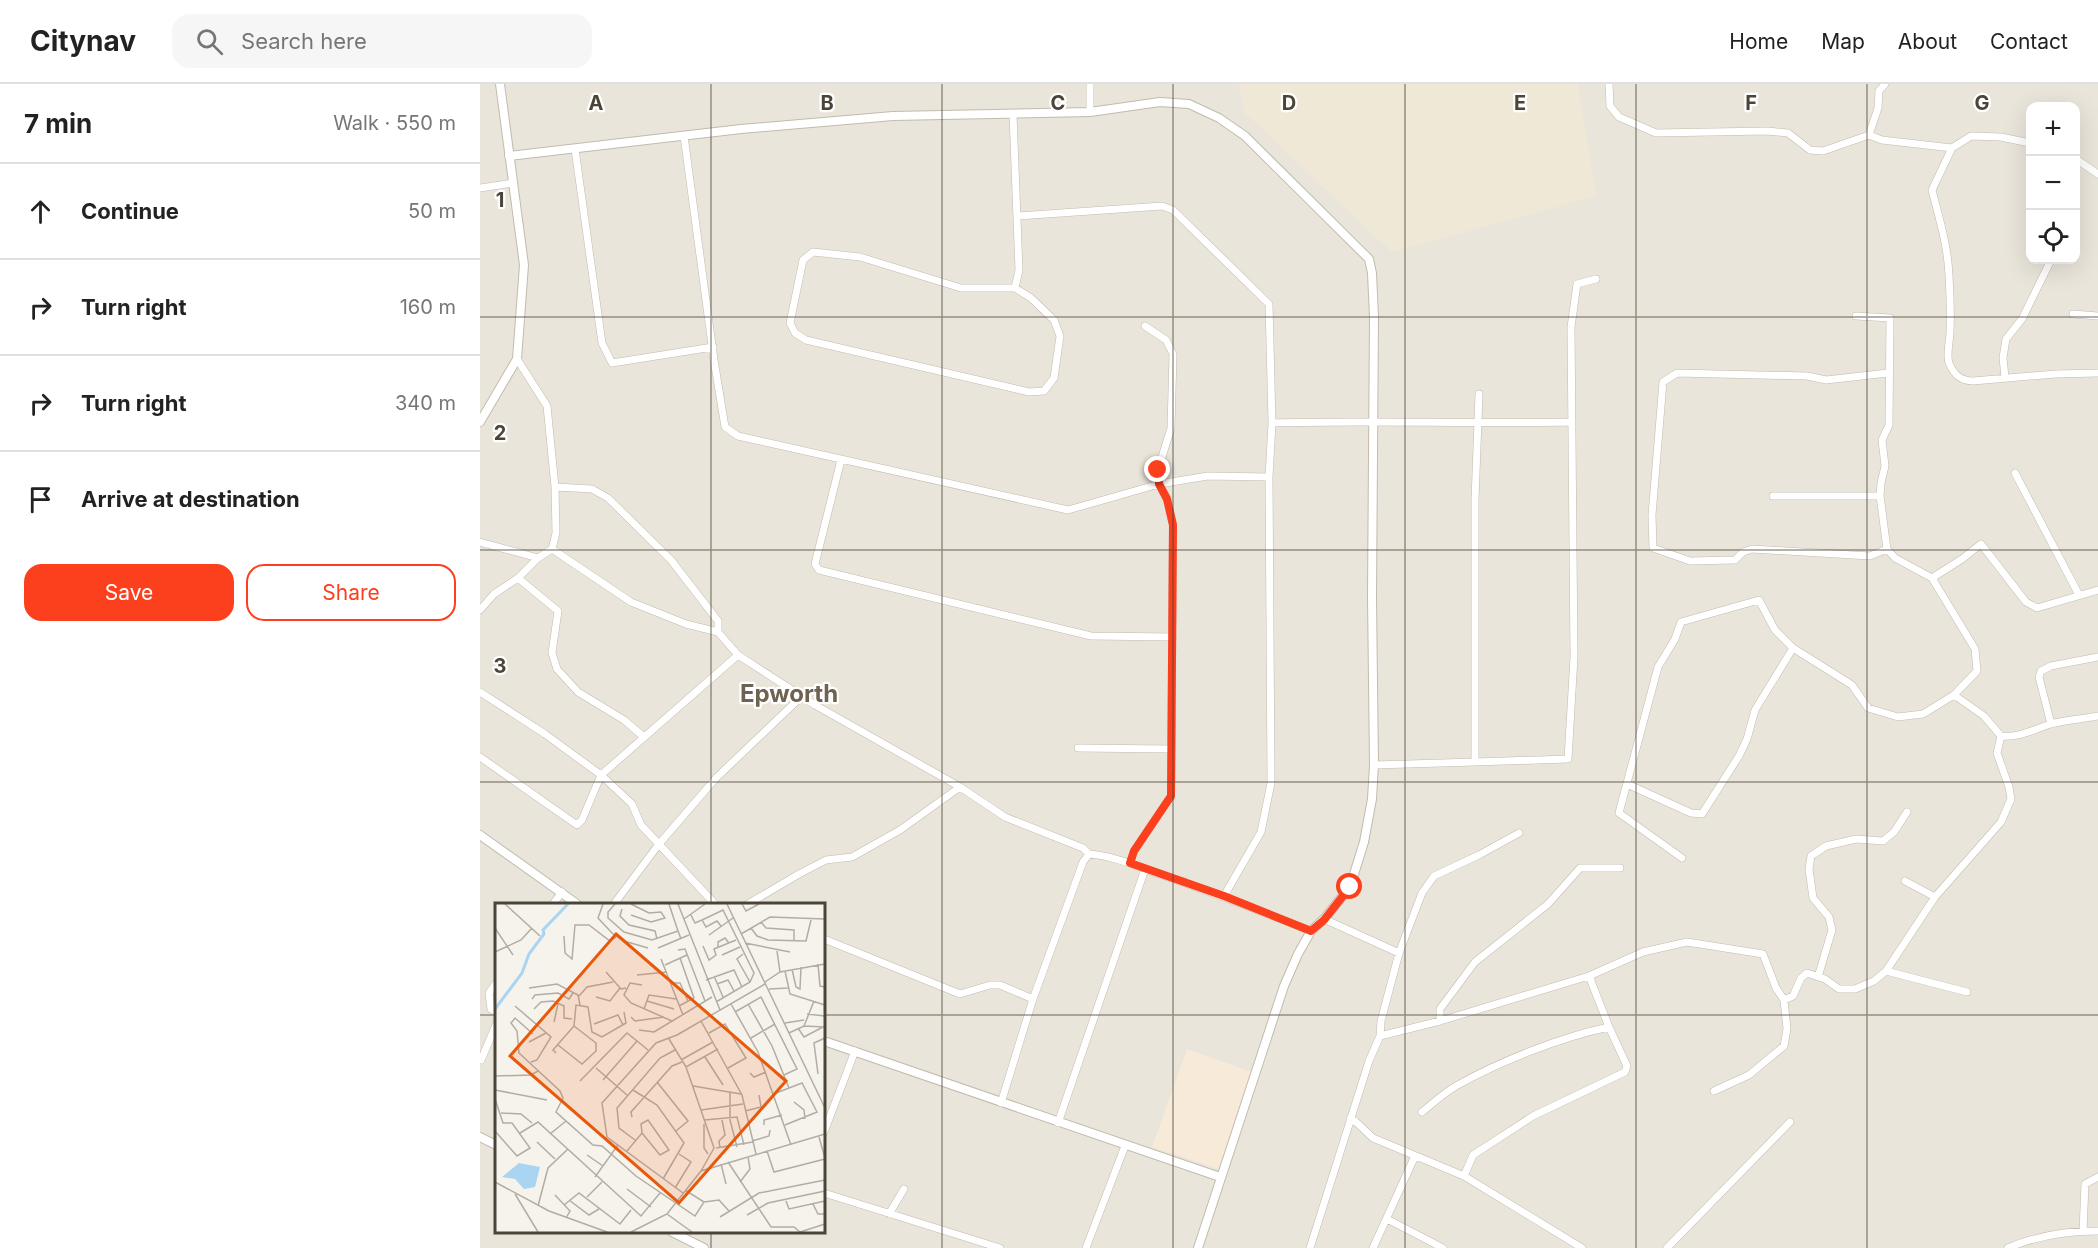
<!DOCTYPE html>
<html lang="en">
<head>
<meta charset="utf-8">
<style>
	body { margin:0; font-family:Inter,sans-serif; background:#f6f6f6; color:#222 }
	.controls { position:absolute; right:18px; top:18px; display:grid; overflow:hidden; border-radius:12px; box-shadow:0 6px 24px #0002 }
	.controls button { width:54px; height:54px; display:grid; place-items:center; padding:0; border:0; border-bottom:2px solid #e0e0e0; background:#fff; color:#222; font:30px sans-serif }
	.stop { position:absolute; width:18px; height:18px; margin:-14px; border:4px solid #fc3f1d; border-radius:50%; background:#fff }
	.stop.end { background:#fc3f1d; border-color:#fff; box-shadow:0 2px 6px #0008 }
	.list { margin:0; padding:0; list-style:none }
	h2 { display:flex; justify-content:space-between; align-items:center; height:78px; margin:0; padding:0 24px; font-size:26px }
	h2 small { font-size:20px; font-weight:400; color:#767676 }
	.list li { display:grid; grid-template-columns:39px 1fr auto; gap:18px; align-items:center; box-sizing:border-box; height:96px; padding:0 24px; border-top:2px solid #e0e0e0 }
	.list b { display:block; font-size:22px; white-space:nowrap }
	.list em { font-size:20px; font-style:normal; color:#767676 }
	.actions { display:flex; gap:12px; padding:18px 24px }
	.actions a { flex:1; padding:14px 0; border:2px solid #fc3f1d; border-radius:18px; text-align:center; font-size:21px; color:#fc3f1d }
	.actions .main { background:#fc3f1d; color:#fff }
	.icon { flex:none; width:33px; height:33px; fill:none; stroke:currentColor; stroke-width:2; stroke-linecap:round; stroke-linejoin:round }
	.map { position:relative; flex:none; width:1618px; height:1164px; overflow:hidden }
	header { display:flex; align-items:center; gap:36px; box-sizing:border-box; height:84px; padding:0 30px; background:#fff; border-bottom:2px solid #e0e0e0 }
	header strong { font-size:28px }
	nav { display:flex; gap:33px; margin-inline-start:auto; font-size:21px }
	.search { width:420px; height:54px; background:#f6f6f6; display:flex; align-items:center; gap:15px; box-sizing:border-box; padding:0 21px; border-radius:18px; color:#767676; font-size:22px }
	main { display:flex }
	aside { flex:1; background:#fff }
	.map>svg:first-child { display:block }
	.residential { fill:#eae5da; fill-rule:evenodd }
	.commercial { fill:#f7ead8 }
	.education { fill:#efe8d6 }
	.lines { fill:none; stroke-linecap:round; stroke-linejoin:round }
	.minor-casing { stroke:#c2bbae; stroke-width:8 }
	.tertiary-casing { stroke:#c2bbae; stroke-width:10 }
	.minor { stroke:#fff; stroke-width:7 }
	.tertiary { stroke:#fff; stroke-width:8 }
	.route { stroke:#fc3f1d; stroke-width:8 }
	.grid { fill:none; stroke:#4b4439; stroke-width:1.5; stroke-opacity:0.55 }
	.labels { text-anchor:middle; stroke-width:4.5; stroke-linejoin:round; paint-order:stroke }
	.district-label { font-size:24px; font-weight:bold; fill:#6e6250; stroke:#fff }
	.inset-river { fill:none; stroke:#a9d4f2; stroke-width:3 }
	.inset-road { fill:none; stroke:#b2ada4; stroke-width:1.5 }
	.view { fill:#e8590c; fill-opacity:0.15; stroke:#e8590c; stroke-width:3 }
	.inset-edge { fill:none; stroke:#4b4439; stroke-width:3 }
	.grid-label { font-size:20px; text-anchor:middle; font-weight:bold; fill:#4b4439; stroke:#fff; stroke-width:4.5; stroke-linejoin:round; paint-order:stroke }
</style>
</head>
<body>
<header>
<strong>Citynav</strong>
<div class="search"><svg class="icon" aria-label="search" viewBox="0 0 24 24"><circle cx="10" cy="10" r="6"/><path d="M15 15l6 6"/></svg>Search here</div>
<nav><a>Home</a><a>Map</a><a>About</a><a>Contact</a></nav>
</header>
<main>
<aside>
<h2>7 min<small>Walk · 550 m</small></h2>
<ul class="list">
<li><svg class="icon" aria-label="ahead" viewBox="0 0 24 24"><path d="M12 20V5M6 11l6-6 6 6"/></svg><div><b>Continue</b></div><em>50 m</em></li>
<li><svg class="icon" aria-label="right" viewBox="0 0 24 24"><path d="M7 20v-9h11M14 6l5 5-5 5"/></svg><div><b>Turn right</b></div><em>160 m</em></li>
<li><svg class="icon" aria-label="right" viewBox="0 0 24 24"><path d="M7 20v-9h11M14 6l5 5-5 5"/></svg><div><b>Turn right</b></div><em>340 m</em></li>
<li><svg class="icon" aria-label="arrive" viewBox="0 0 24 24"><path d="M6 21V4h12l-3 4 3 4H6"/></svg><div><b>Arrive at destination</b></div></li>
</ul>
<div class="actions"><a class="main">Save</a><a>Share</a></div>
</aside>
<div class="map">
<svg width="1618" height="1164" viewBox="0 0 1618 1164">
	<rect width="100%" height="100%" fill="#f6f3ec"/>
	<path class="residential" d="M 0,0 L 1618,0 L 1618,1164 L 0,1164 ZM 1550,22 L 1596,22 L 1596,176 L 1550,176 ZM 16,820 L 344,820 L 344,1148 L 16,1148 Z"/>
	<path class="commercial" d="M 707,965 L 774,989 L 739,1085 L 672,1063 Z"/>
	<path class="education" d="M 758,0 L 1098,0 L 1116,112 L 912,168 L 765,29 Z"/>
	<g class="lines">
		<defs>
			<path id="minor" d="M 610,0 L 610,28
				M 1129,0 L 1130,22 L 1139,33 L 1176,49 L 1287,47 L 1308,49 L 1330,66 L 1343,67 L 1389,51 L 1402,56 L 1472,64 L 1491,52 L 1521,53 L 1550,59
				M 533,31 L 539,186 L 535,204
				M 1389,51 L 1398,24 L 1399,7 L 1405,0
				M 204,52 L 234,276 L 245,343 L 258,352 L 588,426 L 679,400 L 728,392 L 789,393
				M 1472,64 L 1452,106 C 1459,134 1468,162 1469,192 C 1470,210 1471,229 1470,247 C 1470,257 1466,271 1469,279 C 1474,291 1481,297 1493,297 L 1576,290 L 1618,289
				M 95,65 L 122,259 L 132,279 L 233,263
				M 1596,75 L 1618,90
				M 0,104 L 33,99
				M 538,132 L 682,122 L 693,126 L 789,220 L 792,339 L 789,393 L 791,699 L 781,748 L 744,812
				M 333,168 L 380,173 L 481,204 L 535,204 L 551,214 L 574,236 L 580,252 L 574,294 L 564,307 L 549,308 L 326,256 L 315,249 L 310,239 L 323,176 Z
				M 1593,230 L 1618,232
				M 37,275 L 67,322 L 75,403 L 76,449 L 72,465 L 151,518 L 206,540 L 238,548 L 258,571 L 335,621 L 480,703 L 525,733 L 603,764 L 609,770
				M 1525,293 L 1523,274 L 1526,255 L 1542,235 L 1571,176
				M 792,339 C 892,336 991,340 1091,338
				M 361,376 L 335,480 L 339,486 L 611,552 L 693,553
				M 1535,389 L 1599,511
				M 75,403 L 112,405 L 128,414 L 191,476 L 238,537 L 238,548
				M 1293,412 L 1400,412
				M 0,458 L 58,474 L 72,465
				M 1407,465 L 1390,472 L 1272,465 L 1263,468 L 1255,476 L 1210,477 L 1173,464 L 1172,431 L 1183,298 L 1197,289 L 1327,292 L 1346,296 L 1408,289
				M 38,494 L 78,527 L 72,569 L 77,585 L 98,608 L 144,636 L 164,653
				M 1452,494 L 1482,475 L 1501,460 L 1546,518 L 1557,524 L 1618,506
				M 0,526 L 14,510 L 38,494 L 58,474
				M 0,608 L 65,650 L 121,691 L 152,720 L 161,741 L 235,820
				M 1474,611 L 1504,632 L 1521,652 C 1540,654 1554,645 1571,640 C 1586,636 1603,635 1618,632
				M 1571,640 L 1559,593 L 1561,587 L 1571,582 L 1618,573
				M 598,664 L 691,665
				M 0,673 L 97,741 L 102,736 L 121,691 L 258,571
				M 995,678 L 1088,675 L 1094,573 L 1091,243 L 1097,200 L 1116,195
				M 894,681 L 995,678 L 995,416 L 999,310
				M 1147,700 L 1211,729 L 1222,730 L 1259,672 L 1267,655 L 1275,626 L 1313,564
				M 1202,774 L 1139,729 L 1178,583 L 1195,555 L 1201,538 L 1279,516 L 1295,546 L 1313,564 L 1372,601 L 1388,624 L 1418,633 L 1443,630 L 1474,611 L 1497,587 L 1495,565 L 1452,494 L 1415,474 L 1407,465 L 1400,412 L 1401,399 L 1405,382 L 1402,356 L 1409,341 L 1410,234 L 1376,232
				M 650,779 L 654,767 L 691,712 L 693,441 L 687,415 L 679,400 L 678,386 L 691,344 L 693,270 L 686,256 L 665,242
				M 1425,797 L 1455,813
				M 73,820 L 82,808
				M 134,820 L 179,760 L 236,694 L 322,612
				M 268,820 L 319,790 L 346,776 L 372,773 L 420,746 L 480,703
				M 844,835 L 919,869
				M 344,855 L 480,910 L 510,901 L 520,901 L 553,915
				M 1406,887 L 1487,908
				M 1338,893 L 1352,846 L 1349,833 L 1333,814 L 1329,785 L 1331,772 L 1346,762 L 1376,755 L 1403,757 L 1414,748 L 1427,728
				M 16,899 L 9,909 L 11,925 L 16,928
				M 1304,916 L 1313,912 L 1321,894 L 1327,889 L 1345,895 L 1359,905 L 1375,905 L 1394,897 L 1406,887 L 1455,813 L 1521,738 L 1531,715 L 1529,703 L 1517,669 L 1521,652
				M 960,937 L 960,925 L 995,878 L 1068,820 L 1100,784 L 1140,784
				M 900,952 L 960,937 L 1109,892 L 1163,868 L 1207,858 L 1283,870 L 1296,904 L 1304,916 L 1307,945 L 1304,962 L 1269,991 L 1234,1007
				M 1,976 L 16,941
				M 521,1019 L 553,915 L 603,778 L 609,770 C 634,772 656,782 679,790 C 731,808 781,827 831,847
				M 942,1028 C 953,1019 964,1009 976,1002 C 1018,978 1081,953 1129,943
				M 870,1035 L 876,1038 L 893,1054 L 984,1092 L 1102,1164
				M 578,1039 L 665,785
				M 344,1048 L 375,967
				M 984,1092 L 993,1071 L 1053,1032 L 1145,988 L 1147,982 L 1129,943 L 1109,892
				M 344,1109 L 520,1164
				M 409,1130 L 424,1105
				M 907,1135 L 963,1164
				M 1603,1147 L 1605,1100 L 1618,1093
				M 606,1164 L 645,1062
				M 830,1164 L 889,977 L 900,952 L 901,937 L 919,869 L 942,809 L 954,792 L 999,771 L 1039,749
				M 893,1164 L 935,1072
				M 1187,1164 L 1310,1038
				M 1528,1164 C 1556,1152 1587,1147 1618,1147"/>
			<path id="tertiary" d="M 29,72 L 261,45 L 413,32 L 610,28 L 680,18 L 709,20 L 739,34 L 765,52 L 889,175 L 892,189 L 894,233 L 892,513 L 894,681 L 892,715 L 884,758 L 870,803 L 844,835 L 831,847 L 818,870 L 804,902 L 718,1164
				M 0,338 L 37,275 L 44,181 L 20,0
				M 0,751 L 97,820
				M 344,957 L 740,1093
				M 0,1053 L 16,1061
				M 192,1148 L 224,1164"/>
		</defs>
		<use href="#minor" class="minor-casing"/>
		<use href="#tertiary" class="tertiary-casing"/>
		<use href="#minor" class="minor"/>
		<use href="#tertiary" class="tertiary"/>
	</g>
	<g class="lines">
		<path class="route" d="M 678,386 L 679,400 L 687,415 L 693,441 L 691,712 L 654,767 L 650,779 L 744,812 L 831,847 L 844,836 L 870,803"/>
	</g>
	<path class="grid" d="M 231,0 L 231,820M 462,0 L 462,1164M 693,0 L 693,1164M 925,0 L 925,1164M 1156,0 L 1156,1164M 1387,0 L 1387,1164M 0,233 L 1618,233M 0,466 L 1618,466M 0,698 L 1618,698M 0,931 L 16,931M 344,931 L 1618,931M 231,1148 L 231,1164"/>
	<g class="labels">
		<g class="district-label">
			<text x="309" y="618">Epworth</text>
		</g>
	</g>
	<g transform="translate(15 819)">
		<rect width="330" height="330" fill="#f6f3ec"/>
		<path d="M 24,260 L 45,264 L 40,284 L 29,286 L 20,276 L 7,274 Z" fill="#a9d4f2"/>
		<path class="inset-river" d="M 0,106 L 27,70 L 34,51 L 49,31 L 48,27 L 73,1"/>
		<path class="inset-road" d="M 10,1 L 45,33M 108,1 L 103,15 L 117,30 L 129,38 L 153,45M 120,1 L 113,9 L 113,15 L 129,29 L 157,37 L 183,28 L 186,36M 136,1 L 154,10 L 166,9 L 170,15 L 156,19 L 136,12M 174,1 L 183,28M 183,1 L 225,107M 232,1 L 330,205M 247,1 L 251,8 L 264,1M 127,6 L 125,13 L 134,22 L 160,28 L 162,36M 196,12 L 200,20 L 207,17 L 211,24 L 222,18 L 226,23M 189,16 L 210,1M 207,17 L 228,7 L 259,70 L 255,79 L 221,99M 266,19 L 271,25 L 299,27 L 299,38M 0,25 L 18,52M 256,25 L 262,33 L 273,37 L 311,38 L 316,17M 246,31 L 275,14 L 330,16M 214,32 L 238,15M 69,33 L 70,50 L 77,56 L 80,22 L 94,22 L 115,38 L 121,34M 250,40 L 295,49M 208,43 L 214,57 L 221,52 L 219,46 L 241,37M 223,44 L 223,39 L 230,35 L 234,40M 163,45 L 194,32M 183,47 L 190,46 L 210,98M 282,48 L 285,69M 0,49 L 26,37 L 37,25M 248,51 L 242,56 L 255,79M 227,52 L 245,44M 166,56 L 188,112M 323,61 L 325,83 L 330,84M 170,62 L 192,52M 297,66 L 301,84 L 305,86 L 306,64M 290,68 L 295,91 L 330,102M 111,69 L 126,86 L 131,85M 142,72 L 172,69M 219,73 L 228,94M 211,77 L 239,67 L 247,84M 270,79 L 285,69 L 330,61M 176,80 L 185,80 L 193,98M 222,81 L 233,77 L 239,88M 147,82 L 135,80 L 129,92 L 136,100 L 177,118M 34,85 L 62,81 L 83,92 L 85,102M 274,86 L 293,85M 84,93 L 92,84 L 118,79M 101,94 L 115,98 L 125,85M 37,96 L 40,92 L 63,90 L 74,96 L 78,90M 152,98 L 179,106M 236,101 L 263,149 L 296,242M 253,101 L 277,143 L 294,185M 20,103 L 56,134 L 42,157 L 36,159M 184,103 L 199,95 L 185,55M 39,106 L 46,99 L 58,98 L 69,103 L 69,115 L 77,116M 149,106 L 154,92 L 181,96M 240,109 L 266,94 L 302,166 L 289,172M 312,111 L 330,113M 136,114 L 140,118 L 169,114M 206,118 L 247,192 L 261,251M 59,119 L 63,101M 290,120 L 309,117M 99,121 L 123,112 L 128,122M 309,123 L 319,98M 303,125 L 309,134 L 328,124M 144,127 L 159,129 L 217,94M 214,130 L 230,121 L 251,155 L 233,165M 294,130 L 309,123 L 330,124M 38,131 L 20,115 L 16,120 L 22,128 L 24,150 L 65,188 L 68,195 L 61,209 L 98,242 L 107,243 L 141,273 L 200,313 L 209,299 L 190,287M 256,135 L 280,121M 174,136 L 191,164 L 223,146M 34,139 L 51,130M 63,142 L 87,161 L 101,148 L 101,140 L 79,123M 61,150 L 58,147 L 79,123 L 81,102 L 93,104 L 97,129 L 107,134 L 131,120 L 129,109M 210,154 L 228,182M 186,157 L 218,139M 191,164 L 219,245 L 206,268M 101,165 L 132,192M 255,170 L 259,174 L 271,169M 323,171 L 319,140 L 330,135M 0,173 L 36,172 L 43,168M 108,177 L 142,138 L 153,147M 85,178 L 132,130 L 142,138M 162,179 L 193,218 L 181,228M 198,183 L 246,191M 0,187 L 52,197M 138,187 L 162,202 L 189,240 L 168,276M 235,190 L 235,217 L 242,244M 281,190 L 307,180 L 322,209 L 290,222M 0,196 L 8,220 L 17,220 L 35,245 L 22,253 L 0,228M 299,199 L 309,207 L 310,216M 206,207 L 248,201M 250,208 L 266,204 L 264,192M 6,210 L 26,211 L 37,220M 137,214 L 136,209 L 177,163 L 187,159M 209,217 L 242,214 L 249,242M 209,221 L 209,245 L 213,251M 269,222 L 269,217 L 287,212M 25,230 L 43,219 L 146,313 L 165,290M 55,231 L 71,218M 324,234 L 330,255M 140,237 L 124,225 L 122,205 L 165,155 L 180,147M 257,238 L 274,233 L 275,227M 42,239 L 60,256M 221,245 L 258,239M 225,245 L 224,238 L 230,232 L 227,217M 132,248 L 147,230 L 146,221 L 153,217 L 174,247 L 165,252 L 147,230M 272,248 L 279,269 L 330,256M 92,252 L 108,263M 233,259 L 276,324 L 299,324 L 305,329M 226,261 L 231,281M 100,274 L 123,242M 0,279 L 54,308 L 112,329M 245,279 L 255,266 L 253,254M 180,285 L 196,259 L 184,251M 132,286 L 156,304M 188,290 L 112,234 L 107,200 L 161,140 L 182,132 L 270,81M 20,291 L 43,329M 60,292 L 75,308 L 71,315M 92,294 L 107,279M 74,297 L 94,312 L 104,306M 291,298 L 294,306 L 330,298M 209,299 L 224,297 L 234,308M 318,301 L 323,311 L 330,311M 69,302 L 84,290 L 125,321 L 136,307M 43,303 L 53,265 L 73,246M 172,311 L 197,329M 252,312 L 273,300 L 330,288M 225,314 L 264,290 L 330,277M 136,329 L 172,311 L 206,268 L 330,231M 305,329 L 330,321"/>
		<path class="view" d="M 121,31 L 291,178 L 184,300 L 15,153 Z"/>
		<rect width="330" height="330" class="inset-edge"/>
	</g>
	<g class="grid-label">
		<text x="116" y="26">A</text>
		<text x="347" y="26">B</text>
		<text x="578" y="26">C</text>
		<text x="809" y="26">D</text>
		<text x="1040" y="26">E</text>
		<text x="1271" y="26">F</text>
		<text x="1502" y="26">G</text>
		<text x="20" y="123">1</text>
		<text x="20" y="356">2</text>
		<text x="20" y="589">3</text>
	</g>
</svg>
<div class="controls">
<button>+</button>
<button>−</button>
<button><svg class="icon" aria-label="locate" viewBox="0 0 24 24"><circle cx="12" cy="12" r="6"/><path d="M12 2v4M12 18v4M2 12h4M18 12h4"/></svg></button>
</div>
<div class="stop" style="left:870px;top:803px"></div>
<div class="stop end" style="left:678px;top:386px"></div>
</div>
</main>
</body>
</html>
